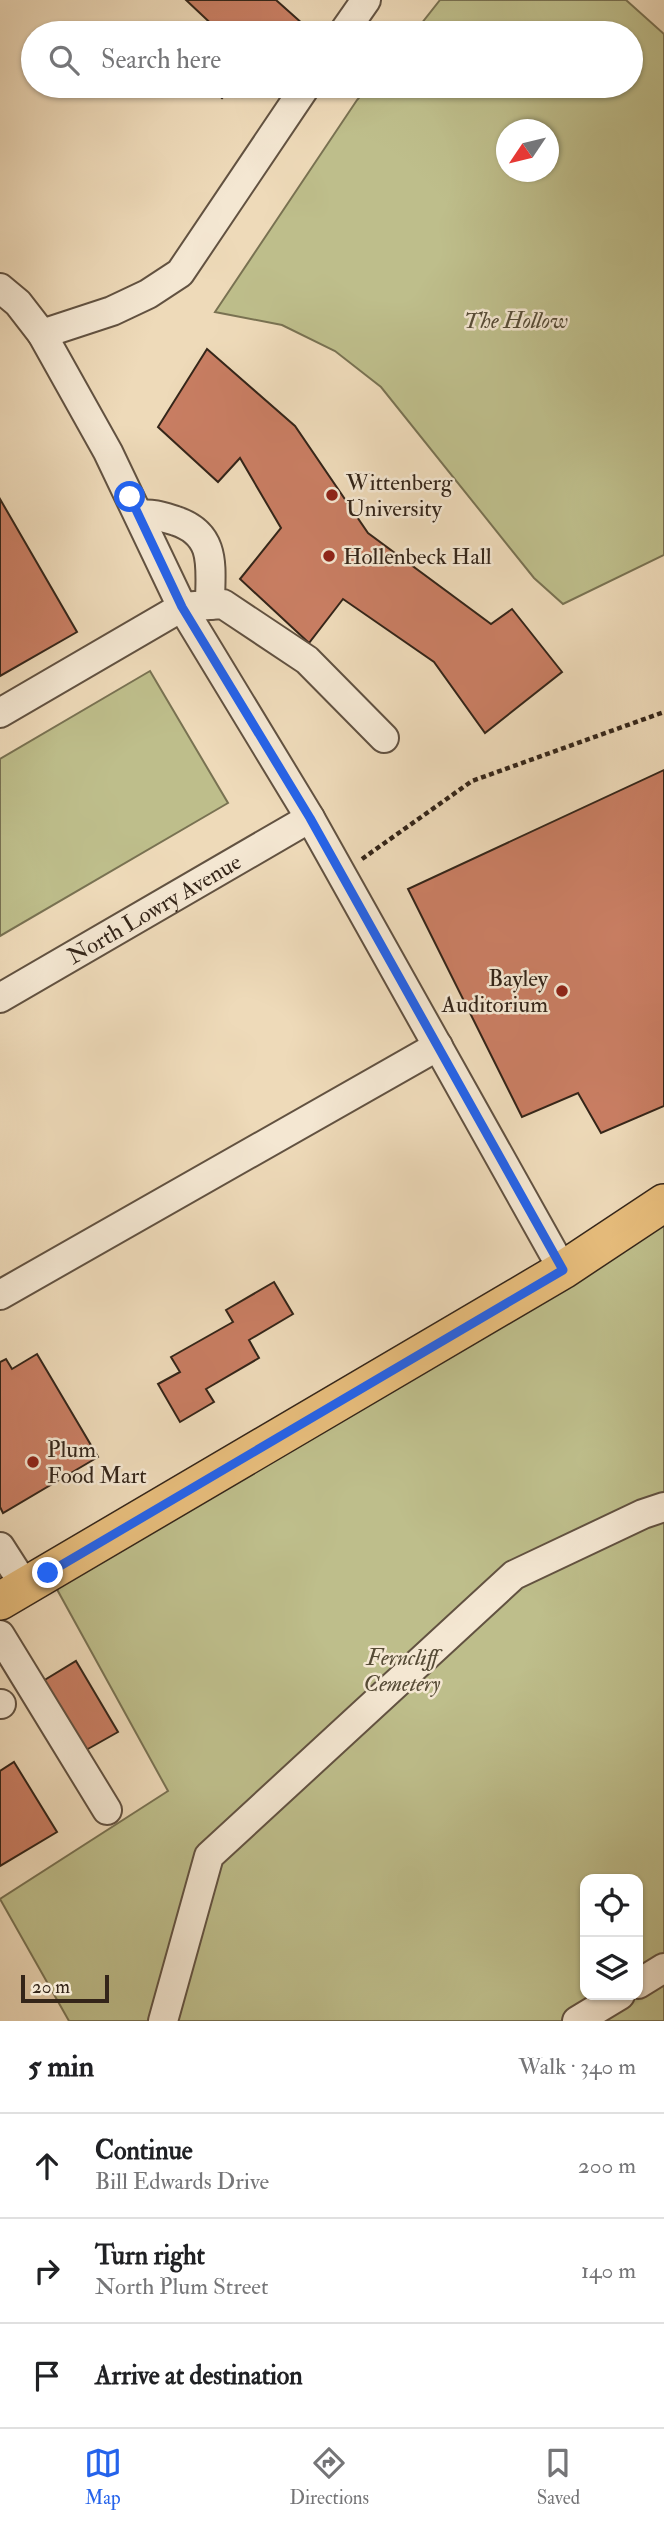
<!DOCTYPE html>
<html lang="en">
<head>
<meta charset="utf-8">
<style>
	body { margin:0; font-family:"IM FELL Double Pica",serif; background:#f6f6f6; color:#202124 }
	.controls { position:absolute; right:21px; bottom:21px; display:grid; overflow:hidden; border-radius:14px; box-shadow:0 2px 5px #0004 }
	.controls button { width:63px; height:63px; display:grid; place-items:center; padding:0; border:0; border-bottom:2px solid #e0e0e0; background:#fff; color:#202124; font:35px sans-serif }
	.compass { position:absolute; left:496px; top:119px; width:63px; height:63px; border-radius:50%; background:#fff; box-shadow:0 2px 5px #0004; rotate:235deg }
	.scale { position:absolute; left:21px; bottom:18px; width:88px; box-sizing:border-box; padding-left:7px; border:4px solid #342519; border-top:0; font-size:19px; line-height:24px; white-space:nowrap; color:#342519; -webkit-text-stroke:5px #f4e7d2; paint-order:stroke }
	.stop { position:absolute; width:21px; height:21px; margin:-16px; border:5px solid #2563eb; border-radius:50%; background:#fff }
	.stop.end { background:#2563eb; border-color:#fff; box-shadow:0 2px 7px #0008 }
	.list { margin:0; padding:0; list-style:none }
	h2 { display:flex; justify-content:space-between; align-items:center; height:91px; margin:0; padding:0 28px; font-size:30px }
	h2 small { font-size:23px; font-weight:400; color:#757577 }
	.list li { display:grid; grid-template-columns:46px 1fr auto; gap:21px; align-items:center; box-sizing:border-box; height:105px; padding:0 28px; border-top:2px solid #e0e0e0 }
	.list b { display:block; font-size:26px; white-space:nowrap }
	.list p { margin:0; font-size:23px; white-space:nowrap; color:#757577 }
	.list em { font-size:23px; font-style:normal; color:#757577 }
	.icon { flex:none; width:38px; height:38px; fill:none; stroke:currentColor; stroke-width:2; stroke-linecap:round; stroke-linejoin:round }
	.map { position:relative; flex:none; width:664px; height:2021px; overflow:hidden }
	.search { position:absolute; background:#fff; box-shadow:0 2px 5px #0004; left:21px; right:21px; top:21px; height:77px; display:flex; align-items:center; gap:18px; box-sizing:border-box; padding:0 24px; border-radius:38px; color:#757577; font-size:26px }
	.sheet { height:406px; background:#fff }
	nav { display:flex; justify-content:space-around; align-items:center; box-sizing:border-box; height:98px; border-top:2px solid #e0e0e0; background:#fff; font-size:19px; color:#757577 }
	nav a { display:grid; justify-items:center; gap:4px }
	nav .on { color:#2563eb }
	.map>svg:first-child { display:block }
	.green { fill:#bebe8b; stroke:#797252; stroke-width:2; fill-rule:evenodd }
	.building { fill:#c97e63; stroke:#342519; stroke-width:2 }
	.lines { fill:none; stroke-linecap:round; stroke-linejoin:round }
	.minor-casing { stroke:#625241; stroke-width:32 }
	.major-casing { stroke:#342519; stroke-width:40 }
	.path { stroke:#342519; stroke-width:4.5; stroke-dasharray:5 3.5; stroke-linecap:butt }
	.minor { stroke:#f4e7d2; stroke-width:28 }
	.major { stroke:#e7bd7c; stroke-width:37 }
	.route { stroke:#2563eb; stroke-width:9 }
	.poi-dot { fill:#8f2418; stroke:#f4e7d2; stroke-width:2.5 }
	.labels { text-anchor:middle; stroke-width:5; stroke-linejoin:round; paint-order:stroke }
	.park-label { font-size:23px; font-style:italic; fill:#564b36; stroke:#f4e7d2 }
	.poi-label { font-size:23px; fill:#342519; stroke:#f4e7d2; text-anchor:start }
	.street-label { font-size:23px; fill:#342519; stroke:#f4e7d2 }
</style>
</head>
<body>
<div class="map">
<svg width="664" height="2021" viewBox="0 0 664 2021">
	<rect width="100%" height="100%" fill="#eedab9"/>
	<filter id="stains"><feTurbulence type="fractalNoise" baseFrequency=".00286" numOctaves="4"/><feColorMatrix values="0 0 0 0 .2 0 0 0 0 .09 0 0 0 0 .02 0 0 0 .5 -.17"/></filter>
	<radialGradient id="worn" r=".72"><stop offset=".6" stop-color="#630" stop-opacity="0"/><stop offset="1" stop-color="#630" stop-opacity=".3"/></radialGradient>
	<path class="green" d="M 440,0 L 626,0 L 664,34 L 664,555 L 563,604 L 534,578 L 381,387 L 335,351 L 282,325 L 215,312 L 357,100 L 369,86 L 631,86 L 631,33 L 414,33 ZM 506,130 L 548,130 L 548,172 L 506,172 Z
		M 150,671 L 228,803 L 0,936 L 0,759 Z
		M 664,1203 L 664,2021 L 69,2021 L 0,1899 L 168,1791 L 48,1573 ZM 585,1879 L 638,1879 L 638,1995 L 585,1995 Z"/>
	<path class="building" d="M 186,0 L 276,0 L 313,33 L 221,33 Z
		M 209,86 L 233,86 L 222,98 Z
		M 207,349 L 295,426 L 368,533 L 491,624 L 512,609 L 562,672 L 485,733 L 434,662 L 343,599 L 309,643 L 240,579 L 281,528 L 240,458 L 218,482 L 158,427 Z
		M 0,499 L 77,632 L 0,676 Z
		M 664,770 L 664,1106 L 601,1133 L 578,1093 L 522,1117 L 408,889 Z
		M 274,1282 L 293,1314 L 249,1340 L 259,1358 L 206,1389 L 214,1402 L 180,1422 L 158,1384 L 180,1372 L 171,1357 L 233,1322 L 226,1310 Z
		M 37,1354 L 98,1457 L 3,1513 L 0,1507 L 0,1362 L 6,1359 L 12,1369 Z
		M 76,1661 L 118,1732 L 79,1754 L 38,1684 Z
		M 14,1762 L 57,1832 L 0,1866 L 0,1771 Z"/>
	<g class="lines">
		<defs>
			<g id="minor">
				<path d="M 343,33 L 366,0"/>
				<path d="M 0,288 L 18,303 L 42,334 L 108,452 L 182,607 L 310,818 L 563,1270"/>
				<path d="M 42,334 L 112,311 L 148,294 L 180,273 L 306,86"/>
				<path d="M 139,515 C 153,513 163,517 176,521 C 218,535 210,569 210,605"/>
				<path d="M 0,713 L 182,607 L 223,604 L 307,660 L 384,738"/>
				<path id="s1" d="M 0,998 L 310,818"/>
				<path d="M 0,1295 L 438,1046"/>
				<path d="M 0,1547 L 25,1586"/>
				<path d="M 0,1635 L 107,1810"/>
				<path d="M 0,1704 L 1,1704"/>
				<path d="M 638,1984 L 664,1968"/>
				<path d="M 163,2021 L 209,1856 L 514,1575 L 643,1514 L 664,1507"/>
				<path d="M 577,2021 L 620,1995"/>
			</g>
			<path id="major" d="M 0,1601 L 563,1270 L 664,1203"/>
		</defs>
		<use href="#minor" class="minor-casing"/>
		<use href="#major" class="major-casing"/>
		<path class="path" d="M 362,859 L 472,781 L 664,712"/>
		<use href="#minor" class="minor"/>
		<use href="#major" class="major"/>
	</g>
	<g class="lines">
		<path class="route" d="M 48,1573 L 563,1270 L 310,818 L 182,607 L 130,497"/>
	</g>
	<g class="poi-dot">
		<circle cx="332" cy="495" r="7"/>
		<circle cx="329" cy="556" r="7"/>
		<circle cx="562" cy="991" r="7"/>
		<circle cx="33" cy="1462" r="7"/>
	</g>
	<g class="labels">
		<g class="park-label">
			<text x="516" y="328">The Hollow</text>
			<text x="402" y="1665">Ferncliff<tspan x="402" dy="26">Cemetery</tspan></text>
		</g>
		<g class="poi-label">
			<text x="346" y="490">Wittenberg<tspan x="346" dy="26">University</tspan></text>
			<text x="343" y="564">Hollenbeck Hall</text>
			<text x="548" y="986" text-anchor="end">Bayley<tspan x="548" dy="26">Auditorium</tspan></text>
			<text x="47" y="1457">Plum<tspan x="47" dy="26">Food Mart</tspan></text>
		</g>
		<g class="street-label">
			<text dy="8" stroke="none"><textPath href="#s1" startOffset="178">North Lowry Avenue</textPath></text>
		</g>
	</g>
	<rect width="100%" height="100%" filter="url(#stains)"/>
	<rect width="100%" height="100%" fill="url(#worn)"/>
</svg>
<div class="controls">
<button><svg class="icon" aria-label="locate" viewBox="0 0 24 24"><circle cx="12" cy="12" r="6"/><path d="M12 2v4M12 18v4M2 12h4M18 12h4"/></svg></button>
<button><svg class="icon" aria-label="layers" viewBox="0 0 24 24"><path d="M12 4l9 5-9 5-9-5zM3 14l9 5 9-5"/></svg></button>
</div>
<svg class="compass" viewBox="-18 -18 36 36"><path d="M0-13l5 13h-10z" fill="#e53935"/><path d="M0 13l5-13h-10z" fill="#757577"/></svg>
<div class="scale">20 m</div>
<div class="stop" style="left:130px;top:497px"></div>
<div class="stop end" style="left:48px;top:1573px"></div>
<div class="search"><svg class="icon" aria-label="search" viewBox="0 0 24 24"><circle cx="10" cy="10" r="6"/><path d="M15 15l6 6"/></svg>Search here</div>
</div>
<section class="sheet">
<h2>5 min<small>Walk · 340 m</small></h2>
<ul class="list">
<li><svg class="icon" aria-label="ahead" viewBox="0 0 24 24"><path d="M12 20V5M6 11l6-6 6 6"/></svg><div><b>Continue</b><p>Bill Edwards Drive</p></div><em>200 m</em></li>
<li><svg class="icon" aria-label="right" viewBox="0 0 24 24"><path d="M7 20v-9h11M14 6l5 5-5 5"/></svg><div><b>Turn right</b><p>North Plum Street</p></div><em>140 m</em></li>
<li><svg class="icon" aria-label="arrive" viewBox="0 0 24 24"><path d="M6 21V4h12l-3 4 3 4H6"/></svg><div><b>Arrive at destination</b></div></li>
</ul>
</section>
<nav>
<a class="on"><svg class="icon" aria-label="map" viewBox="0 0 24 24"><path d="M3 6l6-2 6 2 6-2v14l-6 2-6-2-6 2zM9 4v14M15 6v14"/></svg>Map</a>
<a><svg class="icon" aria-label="directions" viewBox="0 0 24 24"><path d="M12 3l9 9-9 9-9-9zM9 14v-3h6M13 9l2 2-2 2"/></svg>Directions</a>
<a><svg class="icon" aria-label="saved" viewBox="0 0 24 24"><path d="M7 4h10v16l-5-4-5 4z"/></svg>Saved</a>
</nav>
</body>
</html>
